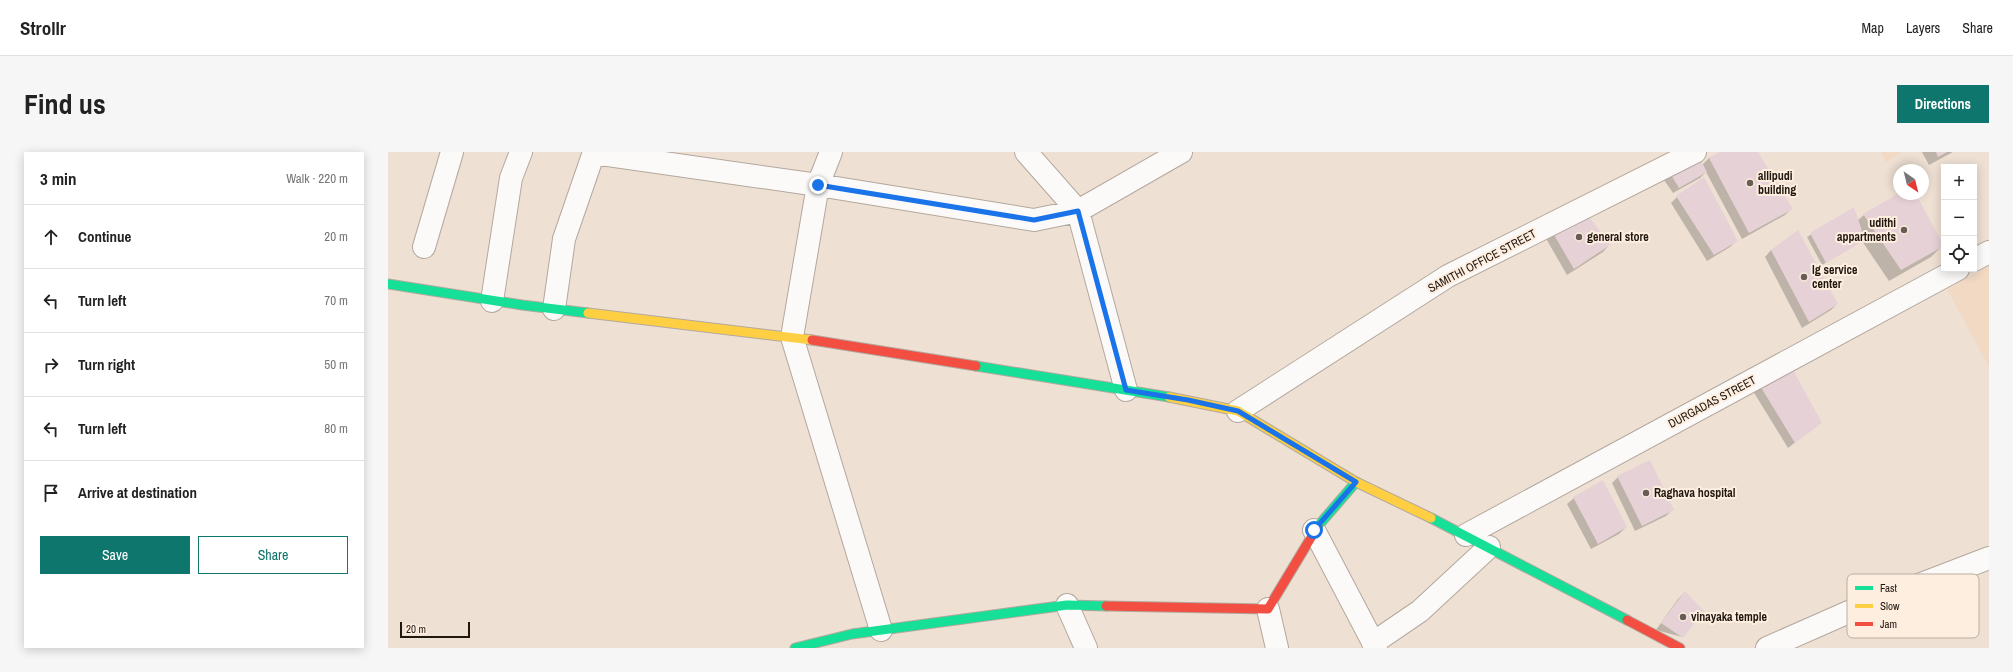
<!DOCTYPE html>
<html lang="en">
<head>
<meta charset="utf-8">
<style>
	body { margin:0; font-family:"Archivo Narrow",sans-serif; background:#f6f6f6; color:#222 }
	.controls { position:absolute; right:12px; top:12px; display:grid; overflow:hidden; border-radius:0px; box-shadow:0 2px 10px #0003 }
	.controls button { width:36px; height:36px; display:grid; place-items:center; padding:0; border:0; border-bottom:1px solid #e0e0e0; background:#fff; color:#222; font:20px sans-serif }
	.compass { position:absolute; left:1505px; top:12px; width:36px; height:36px; border-radius:50%; background:#fff; box-shadow:0 2px 10px #0003; rotate:145deg }
	.scale { position:absolute; left:12px; bottom:10px; width:70px; box-sizing:border-box; padding-left:4px; border:2px solid #20170f; border-top:0; font-size:11px; line-height:14px; white-space:nowrap; color:#20170f; -webkit-text-stroke:3px #feeee0; paint-order:stroke }
	.stop { position:absolute; width:12px; height:12px; margin:-9px; border:3px solid #1a73e8; border-radius:50%; background:#fff }
	.stop.end { background:#1a73e8; border-color:#fff; box-shadow:0 1px 4px #0008 }
	.list { margin:0; padding:0; list-style:none }
	h2 { display:flex; justify-content:space-between; align-items:center; height:52px; margin:0; padding:0 16px; font-size:17px }
	h2 small { font-size:13px; font-weight:400; color:#767676 }
	.list li { display:grid; grid-template-columns:26px 1fr auto; gap:12px; align-items:center; box-sizing:border-box; height:64px; padding:0 16px; border-top:1px solid #e0e0e0 }
	.list b { display:block; font-size:15px; white-space:nowrap }
	.list em { font-size:13px; font-style:normal; color:#767676 }
	.actions { display:flex; gap:8px; padding:12px 16px }
	.actions a { flex:1; padding:9px 0; border:1px solid #0f766e; border-radius:0px; text-align:center; font-size:14px; color:#0f766e }
	.actions .main { background:#0f766e; color:#fff }
	.icon { flex:none; width:22px; height:22px; fill:none; stroke:currentColor; stroke-width:2; stroke-linecap:round; stroke-linejoin:round }
	.map { position:relative; flex:none; width:1601px; height:496px; overflow:hidden; border-radius:0px }
	header { display:flex; align-items:center; gap:24px; box-sizing:border-box; height:56px; padding:0 20px; background:#fff; border-bottom:1px solid #e0e0e0 }
	header strong { font-size:19px }
	nav { display:flex; gap:22px; margin-inline-start:auto; font-size:14px }
	.intro { display:flex; align-items:center; justify-content:space-between; box-sizing:border-box; height:96px; padding:0 24px }
	h1 { margin:0; font-size:28px }
	.button { padding:10px 18px; border-radius:0px; background:#0f766e; color:#fff; font-size:14px; font-weight:700 }
	main { display:flex; gap:24px; padding:0 24px }
	aside { flex:1; background:#fff; border-radius:0px; box-shadow:0 2px 10px #0003 }
	.map>svg:first-child { display:block }
	.built { fill:#f1d9c4 }
	.shadow { fill:#0003 }
	.building { fill:#e6d2d6 }
	.lines { fill:none; stroke-linecap:round; stroke-linejoin:round }
	.street-casing { stroke:#b3a89e; stroke-width:24 }
	.fast-casing { stroke:#b3a89e; stroke-width:11 }
	.slow-casing { stroke:#b3a89e; stroke-width:11 }
	.jam-casing { stroke:#b3a89e; stroke-width:11 }
	.street { stroke:#fcfaf8; stroke-width:22 }
	.fast { stroke:#16e098; stroke-width:9 }
	.slow { stroke:#ffcf43; stroke-width:9 }
	.jam { stroke:#f24e42; stroke-width:9 }
	.route { stroke:#1a73e8; stroke-width:5 }
	.poi-dot { fill:#685d54; stroke:#feeee0; stroke-width:1.5 }
	.labels { text-anchor:middle; stroke-width:4; stroke-linejoin:round; paint-order:stroke }
	.poi-label { font-size:12px; font-weight:bold; fill:#20170f; stroke:#feeee0; text-anchor:start }
	.street-label { font-size:12px; fill:#20170f; stroke:#feeee0 }
	.key { fill:#feeee0; stroke:#bbaea1; stroke-width:1 }
	.key-label { font-size:11px; fill:#20170f }
</style>
</head>
<body>
<header>
<strong>Strollr</strong>
<nav><a>Map</a><a>Layers</a><a>Share</a></nav>
</header>
<div class="intro"><h1>Find us</h1><a class="button">Directions</a></div>
<main>
<aside>
<h2>3 min<small>Walk · 220 m</small></h2>
<ul class="list">
<li><svg class="icon" aria-label="ahead" viewBox="0 0 24 24"><path d="M12 20V5M6 11l6-6 6 6"/></svg><div><b>Continue</b></div><em>20 m</em></li>
<li><svg class="icon" aria-label="left" viewBox="0 0 24 24"><path d="M17 20v-9H6M10 6l-5 5 5 5"/></svg><div><b>Turn left</b></div><em>70 m</em></li>
<li><svg class="icon" aria-label="right" viewBox="0 0 24 24"><path d="M7 20v-9h11M14 6l5 5-5 5"/></svg><div><b>Turn right</b></div><em>50 m</em></li>
<li><svg class="icon" aria-label="left" viewBox="0 0 24 24"><path d="M17 20v-9H6M10 6l-5 5 5 5"/></svg><div><b>Turn left</b></div><em>80 m</em></li>
<li><svg class="icon" aria-label="arrive" viewBox="0 0 24 24"><path d="M6 21V4h12l-3 4 3 4H6"/></svg><div><b>Arrive at destination</b></div></li>
</ul>
<div class="actions"><a class="main">Save</a><a>Share</a></div>
</aside>
<div class="map">
<svg width="1601" height="496" viewBox="0 0 1601 496">
	<rect width="100%" height="100%" fill="#eee0d3"/>
	<path class="built" d="M 1493,0 L 1515,0 L 1498,10 Z
		M 1601,114 L 1601,215 L 1559,137 Z"/>
	<path class="shadow" d="M 1334,0 L 1369,0 L 1403,57 L 1397,63 L 1354,87 L 1318,20 L 1312,26 L 1285,41 L 1276,28 L 1282,21 L 1314,13 L 1321,6 Z
		M 1534,0 L 1565,0 L 1541,13 Z
		M 1289,45 L 1348,89 L 1342,95 L 1319,109 L 1283,51 Z
		M 1466,57 L 1469,69 L 1476,63 L 1554,94 L 1543,105 L 1501,129 L 1474,89 L 1434,113 L 1419,85 Z
		M 1163,77 L 1221,93 L 1215,100 L 1179,123 L 1156,83 Z
		M 1383,98 L 1449,152 L 1443,158 L 1414,176 L 1377,105 Z
		M 1404,219 L 1432,271 L 1400,296 L 1365,239 Z
		M 1230,325 L 1285,357 L 1278,364 L 1247,379 L 1224,331 Z
		M 1186,346 L 1238,375 L 1231,382 L 1203,397 L 1179,352 Z
		M 1297,440 L 1294,485 L 1268,478 L 1290,447 Z"/>
	<path class="building" d="M 1332,0 L 1370,0 L 1405,57 L 1361,81 L 1321,6 Z
		M 1548,0 L 1559,0 L 1550,5 Z
		M 1312,7 L 1319,20 L 1291,36 L 1282,21 Z
		M 1316,25 L 1350,89 L 1326,103 L 1288,44 Z
		M 1511,41 L 1528,42 L 1556,94 L 1513,118 L 1475,62 Z
		M 1466,55 L 1477,88 L 1438,111 L 1422,81 Z
		M 1196,58 L 1222,93 L 1186,117 L 1162,76 Z
		M 1410,78 L 1450,152 L 1421,170 L 1383,98 Z
		M 1405,218 L 1434,271 L 1407,291 L 1371,232 Z
		M 1262,308 L 1286,358 L 1254,374 L 1229,324 Z
		M 1215,328 L 1239,375 L 1210,392 L 1185,345 Z
		M 1297,439 L 1316,459 L 1295,486 L 1273,471 Z"/>
	<g class="lines">
		<defs>
			<path id="street" d="M 638,0 L 690,59 L 738,238
				M 206,1 L 430,33 L 443,0
				M 36,95 L 64,0
				M 1586,108 L 1601,100
				M 104,149 L 123,26 L 133,0
				M 166,157 L 176,87 L 206,0
				M 850,259 L 1060,124 L 1307,0
				M 926,378 L 988,496
				M 1078,383 L 1570,117
				M 679,453 L 698,496
				M 880,457 L 889,496
				M 493,478 L 404,185 L 430,33 L 646,68 L 690,59 L 793,0
				M 985,491 L 1032,459 L 1101,395
				M 1379,496 L 1463,459 L 1601,406"/>
			<path id="fast" d="M 0,132 L 134,153 L 200,161
				M 588,214 L 781,245
				M 1043,366 L 1239,468
				M 930,374 L 968,330
				M 407,496 L 464,482 L 679,453 L 718,454"/>
			<path id="slow" d="M 200,161 L 424,188
				M 781,245 L 850,259 L 968,330 L 1043,366"/>
			<path id="jam" d="M 424,188 L 588,214
				M 718,454 L 880,457 L 930,374
				M 1239,468 L 1292,496"/>
		</defs>
		<use href="#street" class="street-casing"/>
		<use href="#fast" class="fast-casing"/>
		<use href="#slow" class="slow-casing"/>
		<use href="#jam" class="jam-casing"/>
		<use href="#street" class="street"/>
		<use href="#fast" class="fast"/>
		<use href="#slow" class="slow"/>
		<use href="#jam" class="jam"/>
	</g>
	<g class="lines">
		<path class="route" d="M 430,33 L 646,68 L 690,59 L 738,238 L 800,248 L 850,259 L 968,330 L 926,378"/>
	</g>
	<g class="poi-dot">
		<circle cx="1362" cy="31" r="4"/>
		<circle cx="1516" cy="78" r="4"/>
		<circle cx="1191" cy="85" r="4"/>
		<circle cx="1416" cy="125" r="4"/>
		<circle cx="1258" cy="341" r="4"/>
		<circle cx="1295" cy="465" r="4"/>
	</g>
	<g class="labels">
		<g class="poi-label">
			<text x="1370" y="28">allipudi<tspan x="1370" dy="14">building</tspan></text>
			<text x="1508" y="75" text-anchor="end">udithi<tspan x="1508" dy="14">appartments</tspan></text>
			<text x="1199" y="89">general store</text>
			<text x="1424" y="122">lg service<tspan x="1424" dy="14">center</tspan></text>
			<text x="1266" y="345">Raghava hospital</text>
			<text x="1303" y="469">vinayaka temple</text>
		</g>
		<g class="street-label">
			<text transform="translate(1094 109) rotate(-28)" y="4">SAMITHI OFFICE STREET</text>
			<text transform="translate(1324 250) rotate(-28)" y="4">DURGADAS STREET</text>
		</g>
	</g>
	<rect x="1459" y="422" width="132" height="64" rx="6" class="key"/>
	<rect x="1467" y="434" width="18" height="4" fill="#16e098"/>
	<rect x="1467" y="452" width="18" height="4" fill="#ffcf43"/>
	<rect x="1467" y="470" width="18" height="4" fill="#f24e42"/>
	<g class="key-label">
		<text x="1492" y="440">Fast</text>
		<text x="1492" y="458">Slow</text>
		<text x="1492" y="476">Jam</text>
	</g>
</svg>
<div class="controls">
<button>+</button>
<button>−</button>
<button><svg class="icon" aria-label="locate" viewBox="0 0 24 24"><circle cx="12" cy="12" r="6"/><path d="M12 2v4M12 18v4M2 12h4M18 12h4"/></svg></button>
</div>
<svg class="compass" viewBox="-18 -18 36 36"><path d="M0-13l5 13h-10z" fill="#e53935"/><path d="M0 13l5-13h-10z" fill="#767676"/></svg>
<div class="scale">20 m</div>
<div class="stop" style="left:926px;top:378px"></div>
<div class="stop end" style="left:430px;top:33px"></div>
</div>
</main>
</body>
</html>
